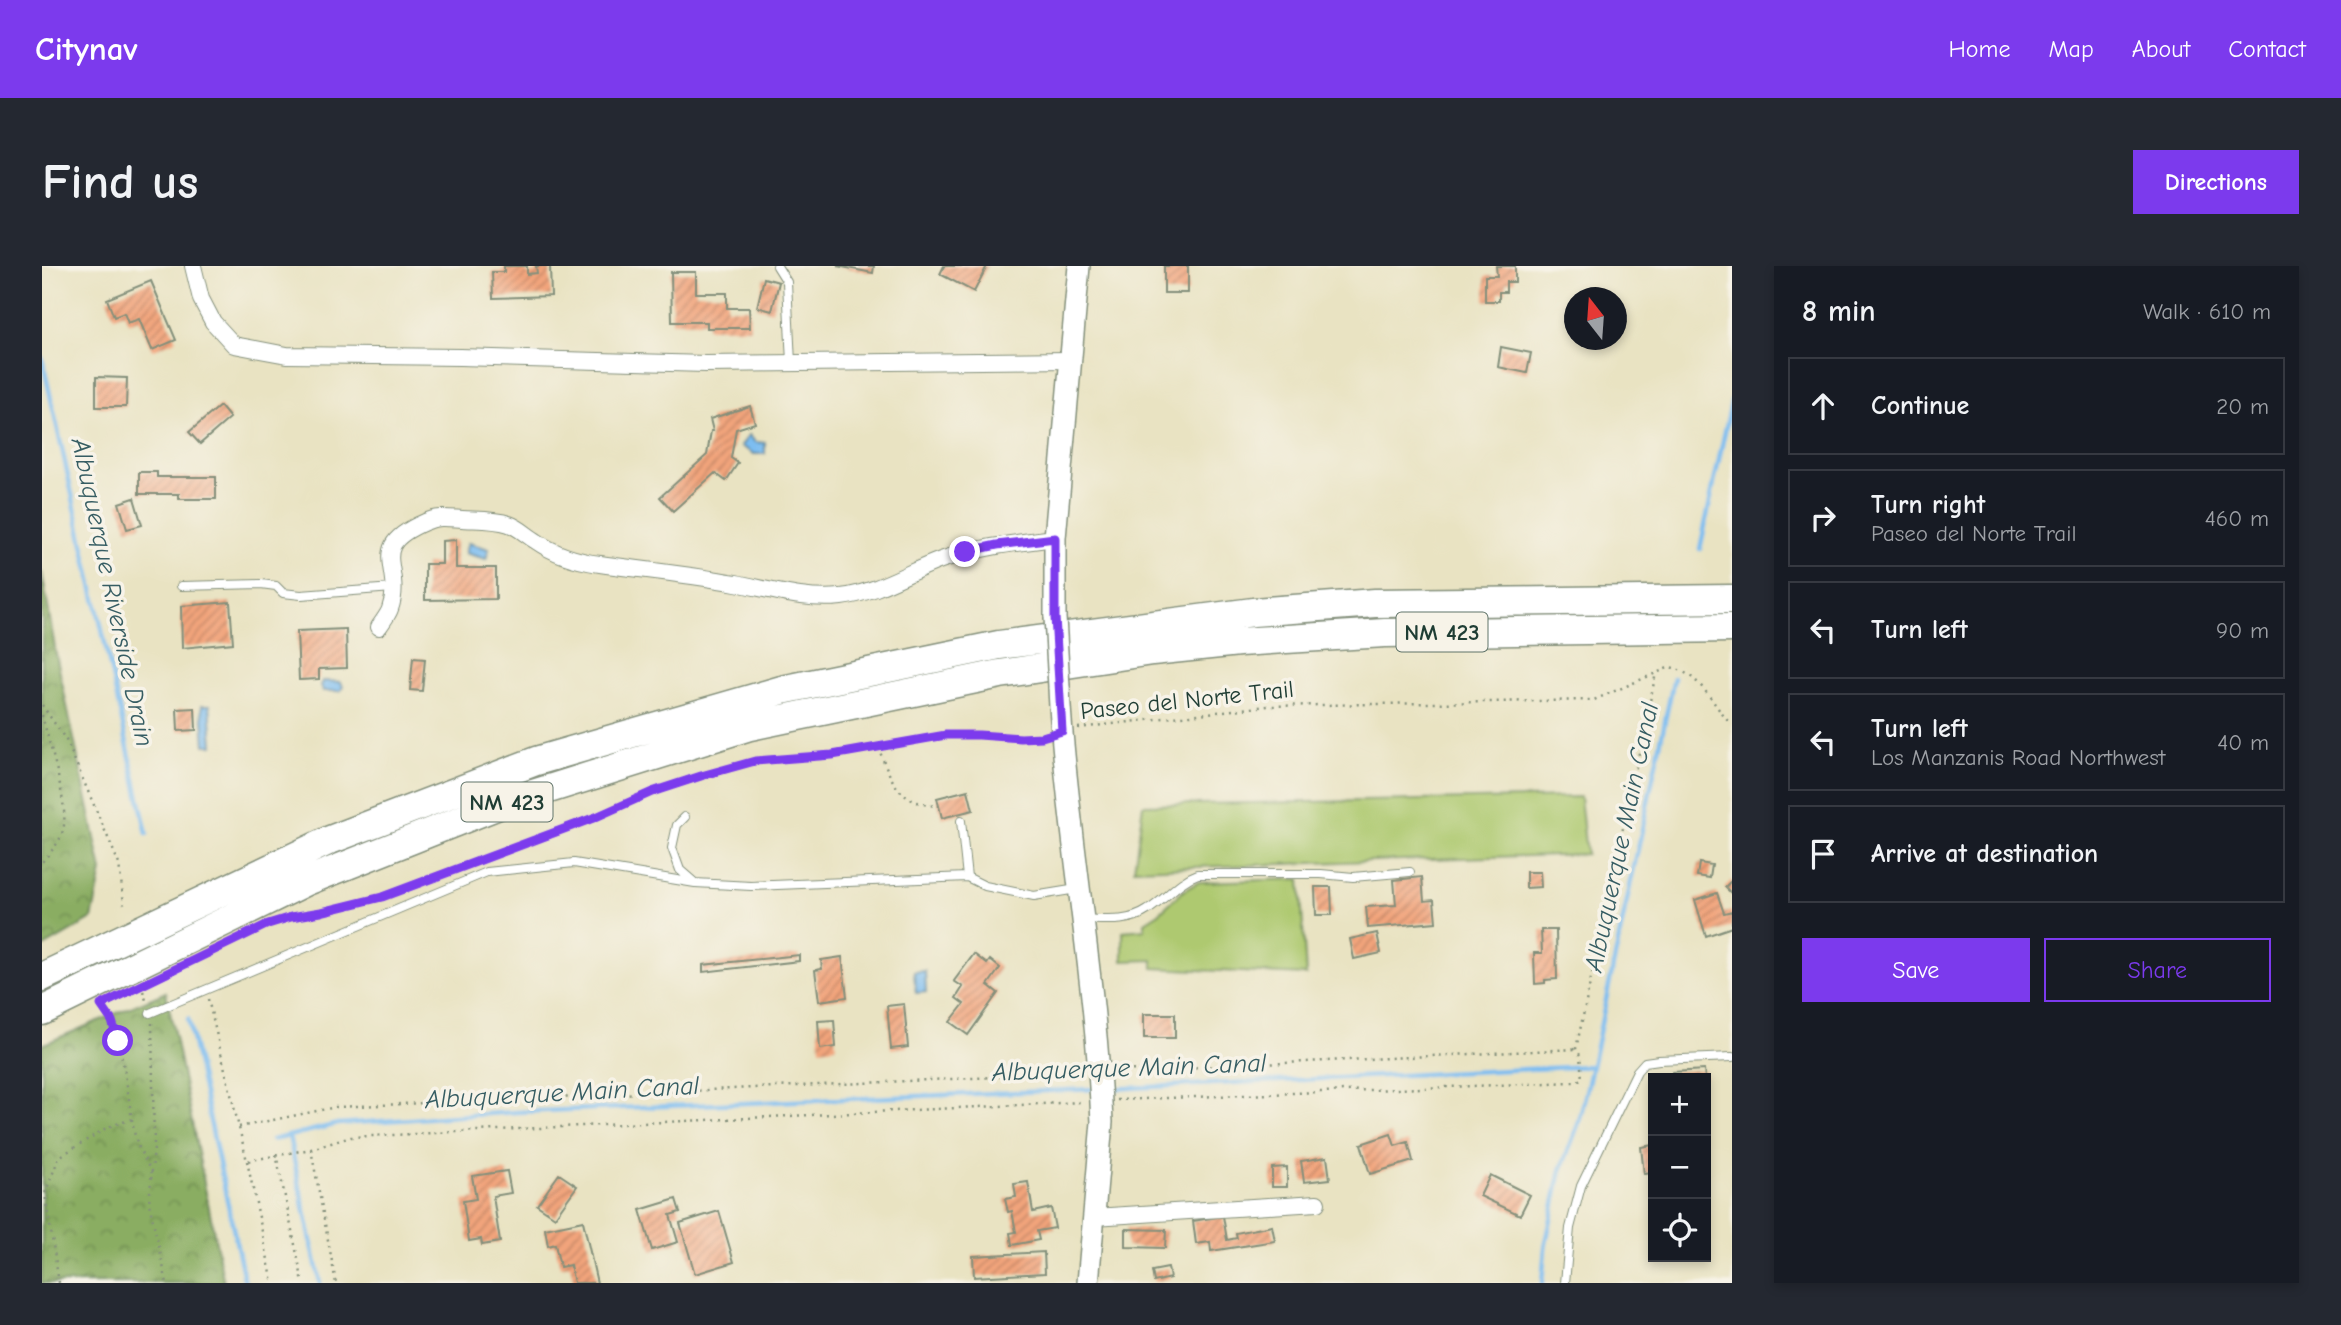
<!DOCTYPE html>
<html lang="en">
<head>
<meta charset="utf-8">
<style>
	body { margin:0; font-family:"Comic Neue",sans-serif; background:#242831; color:#f1f3f6 }
	.controls { position:absolute; right:21px; bottom:21px; display:grid; overflow:hidden; border-radius:0px; box-shadow:0 4px 10px #0003 }
	.controls button { width:63px; height:63px; display:grid; place-items:center; padding:0; border:0; border-bottom:2px solid #363941; background:#171b24; color:#f1f3f6; font:35px sans-serif }
	.compass { position:absolute; left:1522px; top:21px; width:63px; height:63px; border-radius:50%; background:#171b24; box-shadow:0 4px 10px #0003; rotate:343deg }
	.stop { position:absolute; width:21px; height:21px; margin:-16px; border:5px solid #7c3aed; border-radius:50%; background:#fff }
	.stop.end { background:#7c3aed; border-color:#fff; box-shadow:0 2px 7px #0008 }
	.list { margin:0; padding:0; list-style:none }
	h2 { display:flex; justify-content:space-between; align-items:center; height:91px; margin:0; padding:0 28px; font-size:30px }
	h2 small { font-size:23px; font-weight:400; color:#9ea1a6 }
	.list li { display:grid; grid-template-columns:46px 1fr auto; gap:21px; align-items:center; box-sizing:border-box; height:98px; margin:0 14px 14px; padding:0 14px; border:2px solid #363941; border-radius:0px }
	.list b { display:block; font-size:26px; white-space:nowrap }
	.list p { margin:0; font-size:23px; white-space:nowrap; color:#9ea1a6 }
	.list em { font-size:23px; font-style:normal; color:#9ea1a6 }
	.actions { display:flex; gap:14px; padding:21px 28px }
	.actions a { flex:1; padding:16px 0; border:2px solid #7c3aed; border-radius:0px; text-align:center; font-size:24px; color:#7c3aed }
	.actions .main { background:#7c3aed; color:#fff }
	.icon { flex:none; width:38px; height:38px; fill:none; stroke:currentColor; stroke-width:2; stroke-linecap:round; stroke-linejoin:round }
	.map { position:relative; flex:none; width:1690px; height:1017px; overflow:hidden; border-radius:0px }
	header { display:flex; align-items:center; gap:42px; box-sizing:border-box; height:98px; padding:0 35px; background:#7c3aed; color:#fff }
	header strong { font-size:33px }
	nav { display:flex; gap:38px; margin-inline-start:auto; font-size:24px }
	.intro { display:flex; align-items:center; justify-content:space-between; box-sizing:border-box; height:168px; padding:0 42px }
	h1 { margin:0; font-size:49px }
	.button { padding:18px 32px; border-radius:0px; background:#7c3aed; color:#fff; font-size:24px; font-weight:700 }
	main { display:flex; gap:42px; padding:0 42px }
	aside { flex:1; background:#171b24; border-radius:0px; box-shadow:0 4px 10px #0003 }
	.map>svg:first-child { display:block }
	.grass { fill:#aec970; stroke:#668352; stroke-width:2 }
	.forest { fill:url(#forest-crowns); stroke:#54754b; stroke-width:2 }
	.water { fill:#7dbdf1; stroke:#4e7d92; stroke-width:2 }
	.lines { fill:none; stroke-linecap:round; stroke-linejoin:round }
	.stream { stroke:#7dbdf1; stroke-width:4.5 }
	.building { fill:url(#building-hatch) }
	.lane-casing { stroke:#84907b; stroke-width:10 }
	.street-casing { stroke:#84907b; stroke-width:18 }
	.secondary-casing { stroke:#84907b; stroke-width:24 }
	.highway-casing { stroke:#84907b; stroke-width:31 }
	.path { stroke:#84907b; stroke-width:2.5; stroke-dasharray:2 5; stroke-linecap:butt }
	.lane { stroke:#fff; stroke-width:8 }
	.street { stroke:#fff; stroke-width:16 }
	.secondary { stroke:#fff; stroke-width:21 }
	.highway { stroke:#fff; stroke-width:28 }
	.secondary-bridge-casing { stroke:#84907b; stroke-width:24; stroke-linecap:butt }
	.secondary-bridge { stroke:#fff; stroke-width:21 }
	.route { stroke:#7c3aed; stroke-width:9 }
	.labels { text-anchor:middle; stroke-width:7; stroke-linejoin:round; paint-order:stroke }
	.shield { fill:#f7f3e8; stroke:#60746a; stroke-width:2 }
	.shield-label { font-size:23px; font-weight:bold; fill:#1f3d34 }
	.street-label { font-size:24px; fill:#1f3d34; stroke:#f7f3e8 }
	.water-label { font-size:26px; font-style:italic; fill:#365d63; stroke:#f7f3e8 }
</style>
</head>
<body>
<header>
<strong>Citynav</strong>
<nav><a>Home</a><a>Map</a><a>About</a><a>Contact</a></nav>
</header>
<div class="intro"><h1>Find us</h1><a class="button">Directions</a></div>
<main>
<div class="map">
<svg width="1690" height="1017" viewBox="0 0 1690 1017">
	<defs>
		<pattern id="forest-crowns" width="20" height="18" patternUnits="userSpaceOnUse" patternTransform="scale(1.75)"><rect width="20" height="18" fill="#8aad62"/><path d="M2 6a3 3 0 1 1 6 0M12 15a3 3 0 1 1 6 0" fill="none" stroke="#708e52"/></pattern>
		<pattern id="building-hatch" width="6" height="6" patternUnits="userSpaceOnUse" patternTransform="scale(1.75)"><rect width="6" height="6" fill="#f2a47c"/><path d="M-1 1l2-2M0 6l6-6M5 7l2-2" fill="none" stroke="#c38766"/></pattern>
	</defs>
	<rect width="100%" height="100%" fill="#f7f3e8"/>
	<filter id="ink" filterUnits="userSpaceOnUse"><feTurbulence type="fractalNoise" baseFrequency=".0143" numOctaves="2"/><feDisplacementMap in="SourceGraphic" scale="14" xChannelSelector="R" yChannelSelector="G"/><feConvolveMatrix kernelMatrix="1 2 1 2 8 2 1 2 1" color-interpolation-filters="sRGB"/></filter>
	<filter id="wash" filterUnits="userSpaceOnUse"><feTurbulence type="fractalNoise" baseFrequency=".00686" numOctaves="4" result="noise"/><feDisplacementMap in="SourceGraphic" scale="28" xChannelSelector="R" yChannelSelector="G"/><feGaussianBlur stdDeviation="1.57" result="paint"/><feColorMatrix in="noise" values="0 0 0 0 0 0 0 0 0 0 0 0 0 0 0 0 0 1.4 0 .05"/><feComposite in="paint" operator="in"/></filter>
	<g filter="url(#wash)">
		<rect width="100%" height="100%" fill="#e9e3c2"/>
		<path class="grass" d="M 1538,531 L 1544,588 L 1092,603 L 1101,539 Z
			M 1258,613 L 1264,709 L 1111,702 L 1111,694 L 1081,695 L 1081,665 L 1103,663 L 1103,656 L 1117,647 L 1141,625 L 1157,616 Z"/>
		<path class="forest" d="M 0,306 L 14,388 L 60,605 L 50,653 L 0,682 Z
			M 124,726 L 182,1017 L 0,1017 L 0,779 Z"/>
		<path class="water" d="M 707,169 L 713,176 L 723,177 L 723,188 L 712,188 L 699,180 Z
			M 426,277 L 447,283 L 444,293 L 423,287 Z
			M 281,415 L 299,416 L 301,421 L 298,425 L 281,425 L 279,420 Z
			M 160,439 L 168,439 L 171,479 L 163,479 Z
			M 883,705 L 884,726 L 874,727 L 872,706 Z"/>
		<g class="lines">
			<path class="stream" d="M 0,92 L 105,568
				M 1658,283 L 1690,132
				M 146,753 L 203,1017
				M 1065,823 L 1550,800
				M 247,870 L 278,1017
				M 230,874 L 296,858 L 474,846 L 1053,823
				M 1500,1017 L 1503,982 L 1519,904 L 1537,856 L 1550,800 L 1632,412"/>
		</g>
		<g id="blocks">
			<path class="building" d="M 462,0 L 485,0 L 485,8 L 495,7 L 494,0 L 508,0 L 509,30 L 451,32 L 450,6 L 462,6 Z
				M 795,0 L 832,0 L 831,7 Z
				M 902,0 L 945,0 L 932,26 L 898,8 Z
				M 1122,0 L 1146,0 L 1146,27 L 1122,27 Z
				M 1454,0 L 1473,0 L 1473,16 L 1464,16 L 1464,26 L 1457,26 L 1457,35 L 1443,35 L 1443,10 L 1455,10 Z
				M 629,6 L 654,6 L 654,27 L 685,27 L 685,42 L 707,42 L 708,62 L 665,62 L 665,56 L 630,56 Z
				M 722,12 L 737,16 L 730,45 L 715,41 Z
				M 109,15 L 134,74 L 110,84 L 97,53 L 86,57 L 82,47 L 72,51 L 65,33 Z
				M 1459,81 L 1489,87 L 1485,107 L 1456,101 Z
				M 54,111 L 85,112 L 84,141 L 54,141 Z
				M 178,140 L 188,152 L 158,178 L 147,166 Z
				M 708,140 L 713,157 L 694,163 L 689,192 L 696,197 L 684,215 L 673,207 L 631,245 L 618,231 L 665,189 L 669,165 L 671,165 L 668,153 Z
				M 97,206 L 115,206 L 115,211 L 174,211 L 174,233 L 137,233 L 137,228 L 97,228 Z
				M 92,232 L 100,259 L 85,263 L 77,237 Z
				M 414,274 L 414,302 L 454,302 L 454,333 L 383,334 L 383,298 L 400,298 L 400,275 Z
				M 188,336 L 191,377 L 140,382 L 139,340 Z
				M 304,363 L 305,402 L 277,403 L 277,413 L 257,414 L 255,365 Z
				M 371,392 L 383,393 L 380,425 L 368,424 Z
				M 153,442 L 154,464 L 136,465 L 135,443 Z
				M 926,524 L 931,544 L 900,552 L 895,532 Z
				M 1657,597 L 1670,599 L 1668,612 L 1655,610 Z
				M 1484,606 L 1498,606 L 1499,621 L 1484,622 Z
				M 1380,611 L 1382,635 L 1392,634 L 1394,656 L 1326,662 L 1324,641 L 1354,639 L 1352,614 Z
				M 1690,614 L 1690,628 L 1683,621 Z
				M 1273,621 L 1289,621 L 1290,649 L 1274,649 Z
				M 1675,627 L 1682,647 L 1690,645 L 1690,661 L 1664,670 L 1653,634 Z
				M 1499,664 L 1514,664 L 1515,713 L 1503,714 L 1503,717 L 1493,718 L 1492,687 L 1500,687 Z
				M 1335,667 L 1339,687 L 1312,693 L 1308,673 Z
				M 932,688 L 945,698 L 948,694 L 958,702 L 946,719 L 956,727 L 926,769 L 908,756 L 922,738 L 914,732 L 921,721 L 912,715 Z
				M 757,689 L 757,695 L 661,706 L 661,699 Z
				M 800,691 L 805,731 L 777,735 L 773,704 L 780,703 L 779,694 Z
				M 862,738 L 866,781 L 849,783 L 845,740 Z
				M 1102,748 L 1133,748 L 1133,772 L 1102,772 Z
				M 792,754 L 794,781 L 778,783 L 776,755 Z
				M 1662,804 L 1663,812 L 1631,812 L 1631,806 Z
				M 1349,868 L 1353,880 L 1366,876 L 1371,895 L 1328,908 L 1319,878 Z
				M 1611,879 L 1611,907 L 1602,908 L 1599,881 Z
				M 1285,891 L 1288,913 L 1262,916 L 1259,895 Z
				M 1245,901 L 1245,921 L 1230,921 L 1230,902 Z
				M 465,905 L 469,927 L 451,930 L 458,976 L 440,979 L 439,973 L 427,975 L 421,935 L 434,933 L 430,910 Z
				M 517,908 L 535,920 L 513,951 L 495,939 Z
				M 1448,909 L 1488,929 L 1478,949 L 1438,930 Z
				M 986,916 L 991,946 L 1009,942 L 1013,962 L 995,965 L 997,974 L 970,979 L 968,967 L 974,966 L 970,945 L 966,946 L 963,933 L 974,931 L 972,918 Z
				M 634,933 L 638,946 L 628,949 L 636,976 L 610,984 L 598,944 Z
				M 677,945 L 692,996 L 653,1008 L 638,957 Z
				M 1181,950 L 1185,974 L 1195,972 L 1194,967 L 1230,960 L 1233,975 L 1169,985 L 1168,976 L 1154,978 L 1151,955 Z
				M 541,955 L 555,1017 L 532,1017 L 528,999 L 518,1001 L 513,978 L 506,980 L 503,963 Z
				M 1084,963 L 1124,964 L 1123,982 L 1084,981 Z
				M 1002,986 L 1003,1007 L 932,1011 L 931,990 Z
				M 1126,1002 L 1128,1012 L 1112,1016 L 1110,1005 Z"/>
		</g>
	</g>
	<g filter="url(#ink)">
		<use href="#blocks" fill-opacity="0" stroke="#84907b" stroke-width="2"/>
		<g class="lines">
			<defs>
				<path id="lane" d="M 735,0 L 745,16 L 749,97
					M 139,320 L 219,318 L 234,320 L 241,327 L 259,329 L 351,322
					M 643,551 L 635,559 L 630,582 L 638,604 L 653,617 L 709,620 L 925,611 L 943,620 L 992,630 L 1035,623
					M 919,555 L 925,611
					M 1041,653 C 1064,654 1087,657 1106,644 C 1124,633 1136,615 1156,608 L 1279,608 L 1311,611 L 1368,606
					M 108,747 L 445,606 L 532,597 L 653,617
					M 1523,1017 L 1528,962 L 1539,920 L 1595,805 L 1603,796 L 1617,794 L 1690,791"/>
				<path id="street" d="M 151,0 L 159,33 L 171,56 L 192,79 L 245,89 L 418,91 L 664,98 L 1028,94
					M 337,361 C 340,356 346,349 348,343 C 363,301 322,282 383,256 C 396,250 406,252 420,253 C 435,254 452,253 467,258 C 478,262 484,269 494,275 C 514,289 534,295 558,298 C 603,304 649,309 694,317 C 729,324 764,335 799,331 C 834,327 866,306 899,294 C 936,281 974,277 1013,272
					M 1052,951 L 1275,937"/>
				<path id="secondary" d="M 1013,351 L 1013,272 L 1037,0
					M 1017,421 C 1019,474 1026,527 1032,580 C 1043,672 1056,764 1060,856 L 1046,1017"/>
				<path id="highway" d="M 0,711 L 288,574 L 494,495 L 740,424 L 957,379 L 1211,346 L 1333,337 L 1690,333
					M 0,745 L 265,615 L 459,538 L 708,460 L 958,408 L 1110,385 L 1197,376 L 1343,367 L 1690,362"/>
			</defs>
			<use href="#lane" class="lane-casing"/>
			<use href="#street" class="street-casing"/>
			<use href="#secondary" class="secondary-casing"/>
			<use href="#highway" class="highway-casing"/>
			<path class="path" d="M 0,439 L 24,474 L 70,581 L 77,598 L 82,638
				M 0,449 C 6,474 28,541 21,564 C 18,577 9,585 0,596
				M 1036,462 L 1226,440 L 1552,434 L 1628,401 C 1657,408 1667,432 1685,454 L 1690,455
				M 836,481 C 850,515 855,538 897,540
				M 233,656 L 340,631 L 554,551 L 610,526 L 713,495 L 790,489 L 904,469 L 937,469 L 979,472 L 1002,470
				M 101,725 L 105,737
				M 166,733 L 205,895 L 269,883 L 309,871 L 1040,836
				M 59,739 C 84,778 84,826 93,870 L 98,885 L 110,907
				M 110,757 L 112,882 L 107,937 L 125,1017
				M 1076,805 L 1534,783
				M 1075,834 L 1532,816 L 1540,813 L 1538,789 L 1534,783 L 1614,407
				M 197,861 L 294,841 L 1041,807
				M 269,883 L 294,1017
				M 234,888 L 261,1017
				M 205,895 L 231,1017
				M 17,1017 L 3,928 L 17,891 L 66,861 L 90,853"/>
			<use href="#lane" class="lane"/>
			<use href="#street" class="street"/>
			<use href="#secondary" class="secondary"/>
			<use href="#highway" class="highway"/>
			<defs>
				<path id="secondary-bridge" d="M 1013,351 L 1017,421"/>
			</defs>
			<use href="#secondary-bridge" class="secondary-bridge-casing"/>
			<use href="#secondary-bridge" class="secondary-bridge"/>
		</g>
	</g>
	<g class="lines" filter="url(#ink)">
		<path class="route" d="M 76,775 L 70,755 L 59,739 L 226,658 L 249,651 L 279,646 L 340,631 L 554,551 L 610,526 L 659,510 L 713,495 L 790,489 L 904,469 L 937,469 L 979,472 L 1000,471 L 1020,465 L 1013,351 L 1013,272 L 955,279 L 923,286"/>
	</g>
	<g class="labels">
		<g class="shield">
			<rect x="1354.5" y="346.5" width="91" height="39" rx="5"/>
			<rect x="419.5" y="516.5" width="91" height="39" rx="5"/>
		</g>
		<g class="shield-label">
			<text x="1400" y="374">NM 423</text>
			<text x="465" y="544">NM 423</text>
		</g>
		<g class="street-label">
			<text transform="translate(1145 434) rotate(-6)" y="8">Paseo del Norte Trail</text>
		</g>
		<g class="water-label">
			<text transform="translate(71 326) rotate(78)" y="9">Albuquerque Riverside Drain</text>
			<text transform="translate(1579 571) rotate(-78)" y="9">Albuquerque Main Canal</text>
			<text transform="translate(1087 801) rotate(-2)" y="9">Albuquerque Main Canal</text>
			<text transform="translate(520 826) rotate(-3)" y="9">Albuquerque Main Canal</text>
		</g>
	</g>
</svg>
<div class="controls">
<button>+</button>
<button>−</button>
<button><svg class="icon" aria-label="locate" viewBox="0 0 24 24"><circle cx="12" cy="12" r="6"/><path d="M12 2v4M12 18v4M2 12h4M18 12h4"/></svg></button>
</div>
<svg class="compass" viewBox="-18 -18 36 36"><path d="M0-13l5 13h-10z" fill="#e53935"/><path d="M0 13l5-13h-10z" fill="#9ea1a6"/></svg>
<div class="stop" style="left:76px;top:775px"></div>
<div class="stop end" style="left:923px;top:286px"></div>
</div>
<aside>
<h2>8 min<small>Walk · 610 m</small></h2>
<ul class="list">
<li><svg class="icon" aria-label="ahead" viewBox="0 0 24 24"><path d="M12 20V5M6 11l6-6 6 6"/></svg><div><b>Continue</b></div><em>20 m</em></li>
<li><svg class="icon" aria-label="right" viewBox="0 0 24 24"><path d="M7 20v-9h11M14 6l5 5-5 5"/></svg><div><b>Turn right</b><p>Paseo del Norte Trail</p></div><em>460 m</em></li>
<li><svg class="icon" aria-label="left" viewBox="0 0 24 24"><path d="M17 20v-9H6M10 6l-5 5 5 5"/></svg><div><b>Turn left</b></div><em>90 m</em></li>
<li><svg class="icon" aria-label="left" viewBox="0 0 24 24"><path d="M17 20v-9H6M10 6l-5 5 5 5"/></svg><div><b>Turn left</b><p>Los Manzanis Road Northwest</p></div><em>40 m</em></li>
<li><svg class="icon" aria-label="arrive" viewBox="0 0 24 24"><path d="M6 21V4h12l-3 4 3 4H6"/></svg><div><b>Arrive at destination</b></div></li>
</ul>
<div class="actions"><a class="main">Save</a><a>Share</a></div>
</aside>
</main>
</body>
</html>
